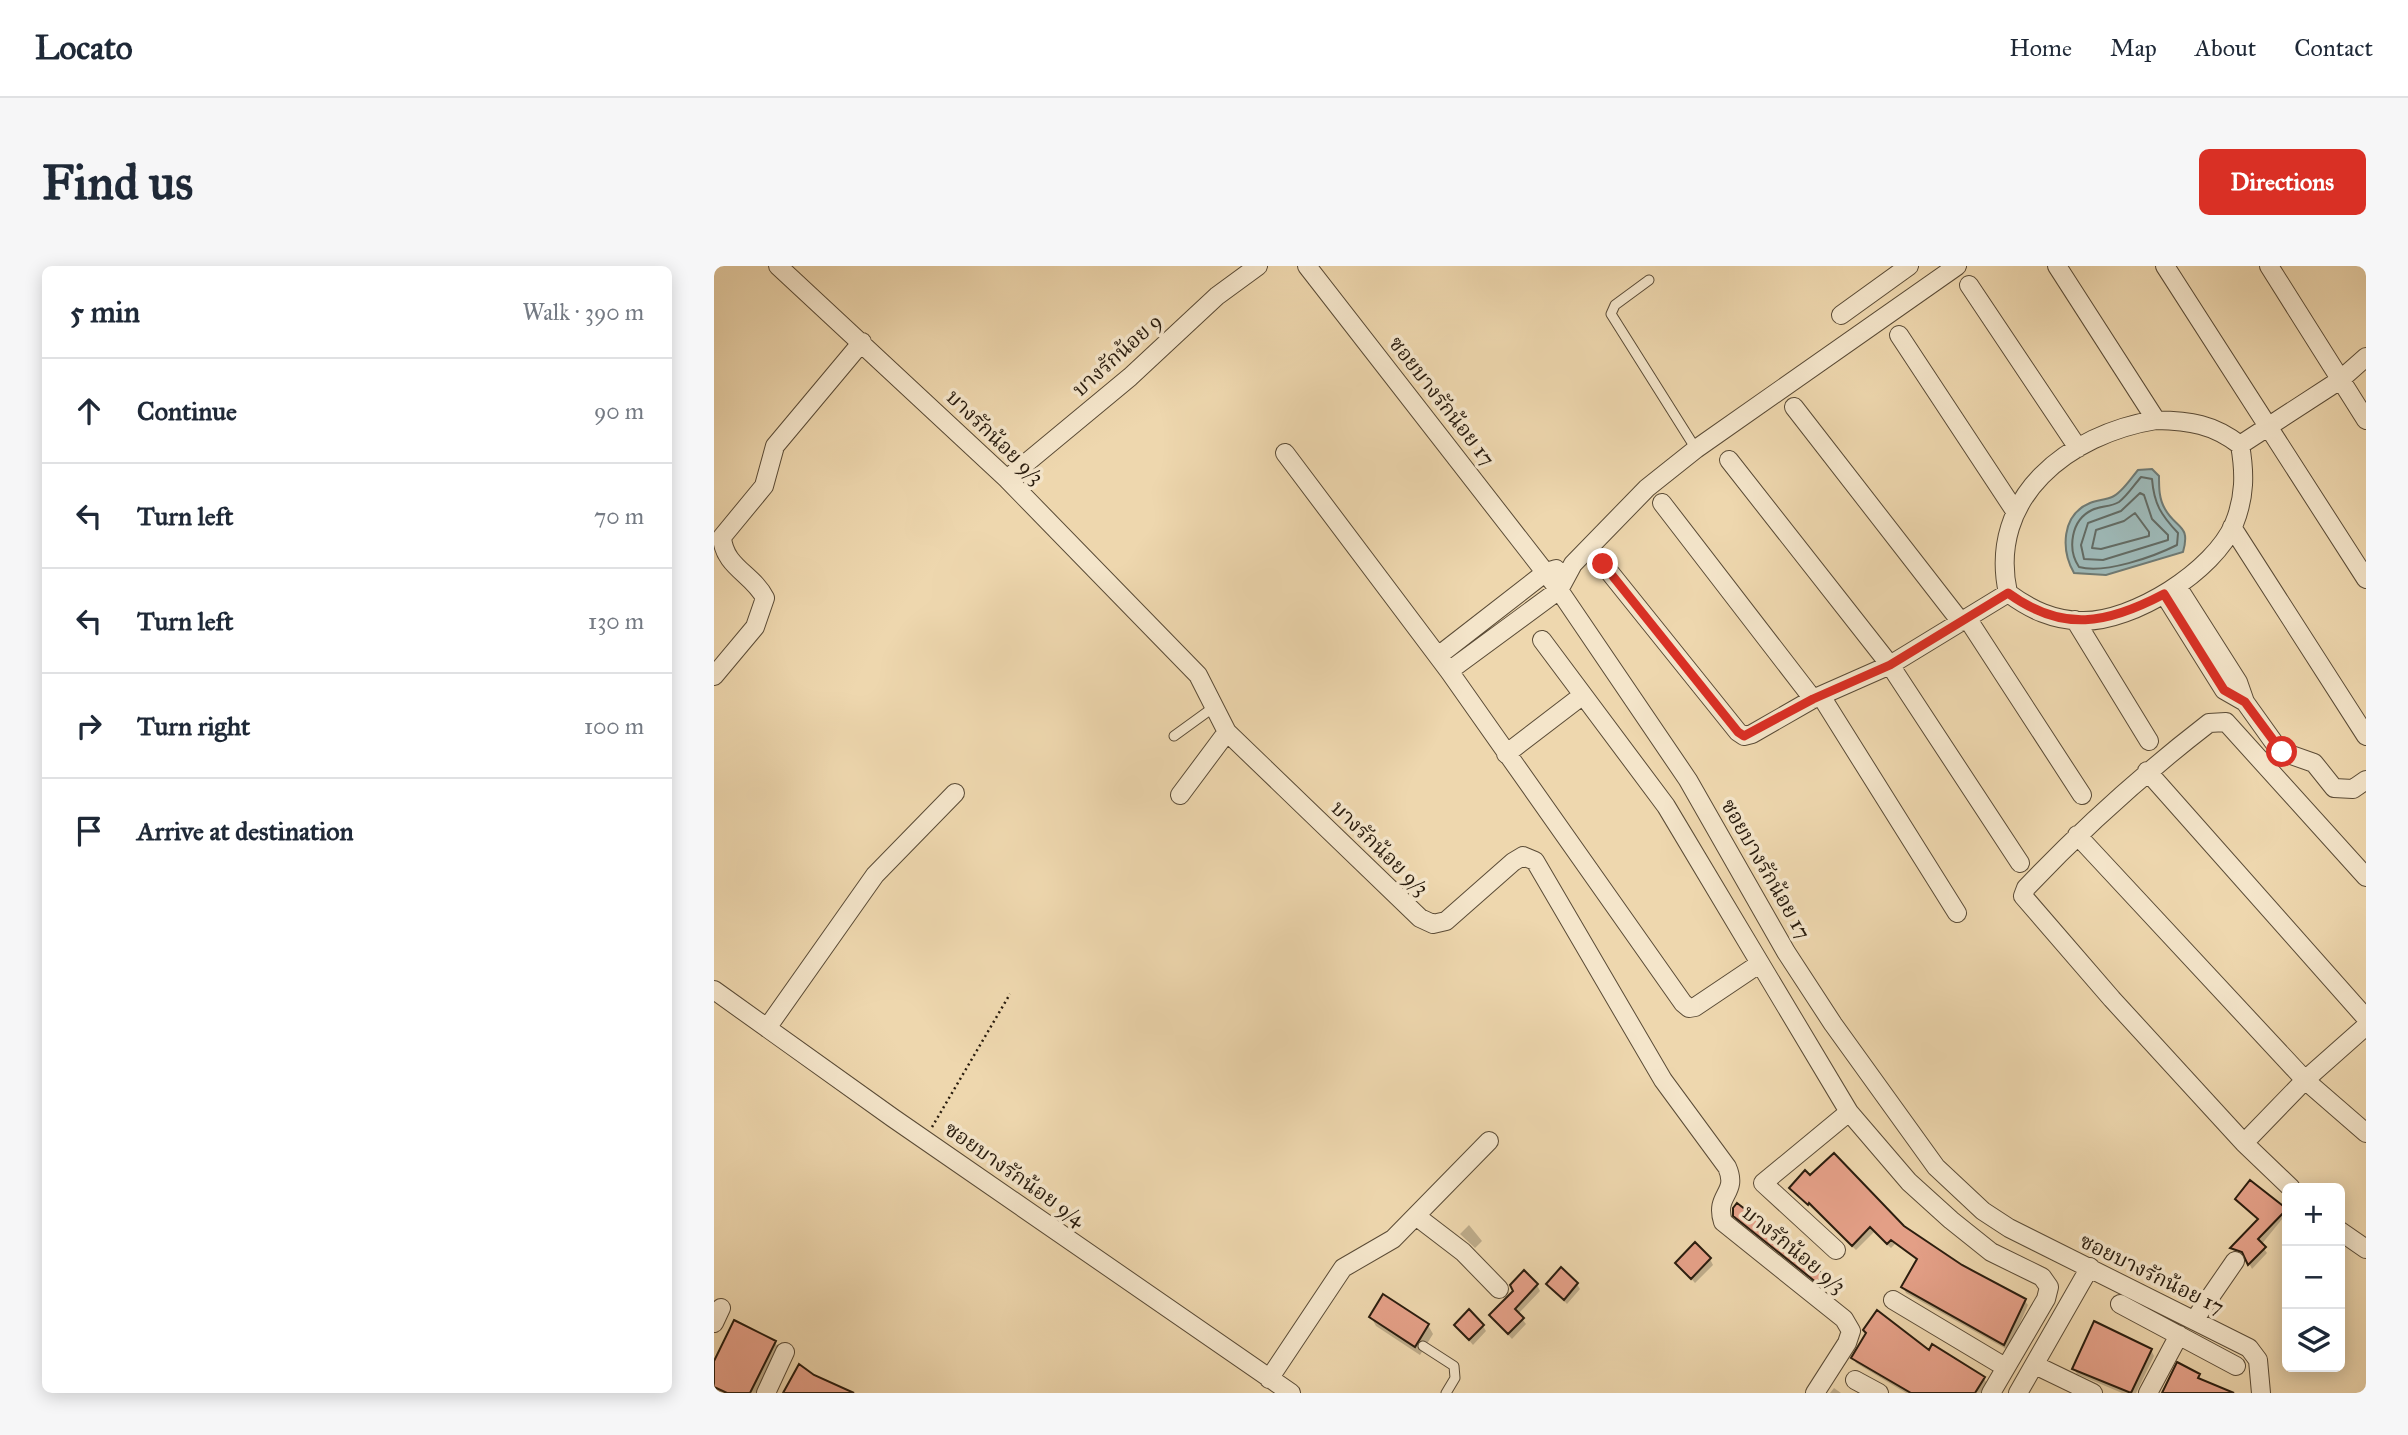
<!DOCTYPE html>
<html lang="en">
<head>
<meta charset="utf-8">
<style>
	body { margin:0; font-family:"IM FELL Great Primer","Noto Serif Thai",serif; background:#f6f6f7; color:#1f2937 }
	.controls { position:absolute; right:21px; bottom:21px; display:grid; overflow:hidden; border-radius:10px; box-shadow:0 4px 18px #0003 }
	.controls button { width:63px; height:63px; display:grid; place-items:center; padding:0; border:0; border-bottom:2px solid #e0e1e3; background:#fff; color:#1f2937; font:35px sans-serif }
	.stop { position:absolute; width:21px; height:21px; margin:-16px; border:5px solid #d93025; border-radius:50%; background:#fff }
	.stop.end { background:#d93025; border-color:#fff; box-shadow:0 2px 7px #0008 }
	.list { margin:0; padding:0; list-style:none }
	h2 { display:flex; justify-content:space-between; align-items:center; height:91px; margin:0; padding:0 28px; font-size:30px }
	h2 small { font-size:23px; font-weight:400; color:#747a83 }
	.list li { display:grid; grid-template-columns:46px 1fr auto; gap:21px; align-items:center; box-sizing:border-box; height:105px; padding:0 28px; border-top:2px solid #e0e1e3 }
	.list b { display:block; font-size:26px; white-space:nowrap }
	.list em { font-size:23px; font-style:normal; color:#747a83 }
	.icon { flex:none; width:38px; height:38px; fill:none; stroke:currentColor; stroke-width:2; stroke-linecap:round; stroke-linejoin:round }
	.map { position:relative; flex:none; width:1652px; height:1127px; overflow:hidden; border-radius:10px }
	header { display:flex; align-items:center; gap:42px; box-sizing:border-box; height:98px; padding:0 35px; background:#fff; border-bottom:2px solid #e0e1e3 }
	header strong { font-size:33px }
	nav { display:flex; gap:38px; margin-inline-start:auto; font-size:24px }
	.intro { display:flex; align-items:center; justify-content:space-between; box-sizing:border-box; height:168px; padding:0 42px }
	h1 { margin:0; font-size:49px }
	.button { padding:18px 32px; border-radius:10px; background:#d93025; color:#fff; font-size:24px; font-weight:700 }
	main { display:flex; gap:42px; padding:0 42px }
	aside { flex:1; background:#fff; border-radius:10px; box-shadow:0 4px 18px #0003 }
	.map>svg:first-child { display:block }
	.water { fill:#9db7b5; stroke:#6f7972; stroke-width:2 }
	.shadow { fill:#0003 }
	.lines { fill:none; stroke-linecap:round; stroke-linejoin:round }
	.shore { stroke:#636a62; stroke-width:2 }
	.building { fill:#e6a189; stroke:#291c0e; stroke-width:2 }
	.service-casing { stroke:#5a4b36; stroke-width:11 }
	.minor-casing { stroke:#5a4b36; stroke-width:20 }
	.path { stroke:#291c0e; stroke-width:2.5; stroke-dasharray:2 3.5; stroke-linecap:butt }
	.service { stroke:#f4e5ca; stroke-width:9 }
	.minor { stroke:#f4e5ca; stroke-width:18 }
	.route { stroke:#d93025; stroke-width:9 }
	.labels { text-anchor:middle; stroke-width:7; stroke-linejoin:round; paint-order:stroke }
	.street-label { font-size:21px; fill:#291c0e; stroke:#f4e5ca }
</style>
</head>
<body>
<header>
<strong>Locato</strong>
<nav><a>Home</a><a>Map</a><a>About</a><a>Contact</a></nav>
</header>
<div class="intro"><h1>Find us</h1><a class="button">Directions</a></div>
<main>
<aside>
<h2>5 min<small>Walk · 390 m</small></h2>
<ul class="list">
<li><svg class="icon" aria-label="ahead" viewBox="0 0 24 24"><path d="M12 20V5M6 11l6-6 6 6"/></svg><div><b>Continue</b></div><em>90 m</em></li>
<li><svg class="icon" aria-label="left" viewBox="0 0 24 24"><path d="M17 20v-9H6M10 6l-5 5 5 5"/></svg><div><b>Turn left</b></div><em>70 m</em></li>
<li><svg class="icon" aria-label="left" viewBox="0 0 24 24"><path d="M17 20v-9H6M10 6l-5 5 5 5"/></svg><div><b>Turn left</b></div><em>130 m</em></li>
<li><svg class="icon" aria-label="right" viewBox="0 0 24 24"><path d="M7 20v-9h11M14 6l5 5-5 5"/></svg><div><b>Turn right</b></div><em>100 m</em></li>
<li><svg class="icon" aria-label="arrive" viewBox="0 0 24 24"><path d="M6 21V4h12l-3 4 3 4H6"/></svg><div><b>Arrive at destination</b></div></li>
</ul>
</aside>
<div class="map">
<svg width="1652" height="1127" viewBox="0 0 1652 1127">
	<rect width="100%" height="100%" fill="#eed7ae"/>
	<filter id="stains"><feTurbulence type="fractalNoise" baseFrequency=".00286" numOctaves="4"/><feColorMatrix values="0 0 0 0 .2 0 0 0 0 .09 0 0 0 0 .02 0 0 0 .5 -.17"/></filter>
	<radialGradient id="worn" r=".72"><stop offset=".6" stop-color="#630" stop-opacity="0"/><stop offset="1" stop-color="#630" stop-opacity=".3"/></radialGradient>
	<path class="water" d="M 1438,203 L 1445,210 C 1445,222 1445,233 1451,243 C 1462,263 1477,258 1469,286 L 1392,309 L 1360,307 C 1347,284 1347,249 1376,237 C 1383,234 1391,234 1398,231 C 1408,227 1417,212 1424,204 Z"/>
	<path class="shadow" d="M 1077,922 L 1189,961 L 1247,1001 L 1310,1034 L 1314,1039 L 1294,1084 L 1192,1027 L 1189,1021 L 1204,995 L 1181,978 L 1177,982 L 1160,966 L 1142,984 Z
		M 1523,933 L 1571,944 L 1573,947 L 1547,979 L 1553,987 L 1538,1003 L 1532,991 L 1521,987 L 1518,982 L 1545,954 Z
		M 1021,949 L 1108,1010 L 1112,1016 L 1107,1021 L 1025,955 Z
		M 755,959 L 768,975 L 761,982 L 746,968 Z
		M 996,993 L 999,999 L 981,1017 L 963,997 Z
		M 834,1018 L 863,1018 L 866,1023 L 853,1038 Z
		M 823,1019 L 826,1025 L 804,1048 L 812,1058 L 798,1073 L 777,1050 Z
		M 657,1051 L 714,1059 L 719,1068 L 706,1089 L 662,1060 Z
		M 742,1059 L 769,1060 L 772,1065 L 759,1079 Z
		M 1153,1069 L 1216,1086 L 1270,1112 L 1273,1118 L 1267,1127 L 1192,1127 L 1142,1097 L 1139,1092 Z
		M 61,1076 L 64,1082 L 43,1127 L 0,1127 L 0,1100 Z
		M 1437,1084 L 1440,1090 L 1422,1127 L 1408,1127 L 1363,1108 L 1360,1103 Z
		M 1120,1122 L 1127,1127 L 1116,1127 Z"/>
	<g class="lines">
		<path class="shore" d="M 1427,211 L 1438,213 C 1440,238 1447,249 1464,267 L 1463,279 C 1439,291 1391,308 1365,301 C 1353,283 1357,254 1378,244 C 1386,240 1397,241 1405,236 C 1413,230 1420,219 1427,211 Z
			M 1426,227 L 1430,229 L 1438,253 L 1454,269 L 1454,274 L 1389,294 L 1370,293 L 1367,279 L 1374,257 L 1407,245 Z
			M 1421,247 L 1435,266 L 1435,270 L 1387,283 L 1378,282 L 1382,264 L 1410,255 Z"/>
	</g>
	<path class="building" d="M 1120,887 L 1190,960 L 1248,999 L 1312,1033 L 1290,1079 L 1187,1021 L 1203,993 L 1177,974 L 1173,978 L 1156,961 L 1138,980 L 1095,937 L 1094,939 L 1075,922 L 1091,904 L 1096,909 Z
		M 1536,914 L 1573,943 L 1544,973 L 1552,981 L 1534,999 L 1528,986 L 1516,982 L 1544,953 L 1521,933 Z
		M 1023,937 L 1071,974 L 1110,1009 L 1103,1017 L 1019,950 L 1019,942 Z
		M 981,976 L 997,992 L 977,1013 L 961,997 Z
		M 847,1001 L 864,1017 L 850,1034 L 832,1018 Z
		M 810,1004 L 824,1018 L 801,1043 L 810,1052 L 794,1068 L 775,1049 L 799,1025 L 796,1019 Z
		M 669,1028 L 715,1058 L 701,1081 L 655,1051 Z
		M 755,1043 L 770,1059 L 755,1074 L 740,1059 Z
		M 1163,1044 L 1215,1084 L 1218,1078 L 1271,1111 L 1261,1127 L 1197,1127 L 1137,1092 L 1152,1067 L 1149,1064 Z
		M 20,1054 L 62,1075 L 36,1127 L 13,1127 L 0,1121 L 0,1095 Z
		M 1380,1055 L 1438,1083 L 1417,1127 L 1358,1103 Z
		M 1463,1096 L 1486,1108 L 1484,1112 L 1520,1127 L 1448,1127 Z
		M 85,1098 L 100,1109 L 140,1127 L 69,1127 Z"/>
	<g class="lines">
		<defs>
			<path id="service" d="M 935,14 L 901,39 L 897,48 L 982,183
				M 460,470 L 500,441
				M 709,1080 L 740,1100 L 741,1112 L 732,1127"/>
			<path id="minor" d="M 64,0 L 293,213 L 484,409 L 513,466 L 706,652 L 719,658 L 732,655 L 799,596 L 809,590 L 821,595 L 949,814 L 1013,901 C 1025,928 1000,928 1009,956 L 1130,1053 L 1137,1065 L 1133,1077 L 1101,1127
				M 593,0 L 845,324 L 974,514 L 1072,686 L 1119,758 L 1222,901 L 1269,945 L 1295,962 L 1535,1082 L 1544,1094 L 1547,1127
				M 1343,0 L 1442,154
				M 1451,0 L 1652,313
				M 1555,0 L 1652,154
				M 1255,19 L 1364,182
				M 1127,49 L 1195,0
				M 1185,69 L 1301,245
				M 1080,141 L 1247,356
				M 1442,154 C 1476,155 1499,158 1526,179 C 1531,207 1531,231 1520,258 C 1500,305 1419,356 1368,355 C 1339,354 1317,344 1294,327 C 1273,231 1355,168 1442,154 Z
				M 1526,179 L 1626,114 L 1652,91
				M 571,187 L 735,405 L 969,737 L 975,742 L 981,741 L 1045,698
				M 1015,194 L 1176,399 L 1306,597
				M 293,213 L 416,111 L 503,30 L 544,0
				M 948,237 L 1099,433
				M 1518,261 L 1652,470
				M 889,298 L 1024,466 L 1030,470 L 1038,468 L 1099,433 L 1176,399 L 1294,327
				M 1463,320 L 1524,416 L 1531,436 L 1566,485 L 1600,497 L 1620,522 L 1639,523 L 1652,514
				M 1450,328 L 1510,424 L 1531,436
				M 1253,352 L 1368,529
				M 1361,354 L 1435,475
				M 828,374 L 952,540 L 1135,846 L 1195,916 L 1237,954 L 1277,986 L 1328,1011 L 1335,1021 L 1332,1033 L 1277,1127
				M 724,390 L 832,306 L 842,303
				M 735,405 L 845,324 L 859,298 L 933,222 L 982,183 L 1243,0
				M 0,410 L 41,361 L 51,332 C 39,308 10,301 8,271 L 50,220 L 61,180 L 148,76
				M 1107,430 L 1243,647
				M 792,488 L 869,429
				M 1433,505 L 1652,752
				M 466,529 L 513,466
				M 1363,569 L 1591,814 L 1652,867
				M 0,724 L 179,852 L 577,1127
				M 53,762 L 161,609 L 241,527
				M 1530,877 L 1591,814 L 1652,760
				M 1577,922 L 1530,877 L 1398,733 L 1309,630 L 1312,622 C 1369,562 1429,508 1495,457 L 1512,456 L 1652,611
				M 702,950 L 749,986 L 785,1023
				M 1626,965 L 1652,983
				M 1122,984 L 1049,917 L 1135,846
				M 1179,1034 L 1291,1101
				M 1406,1038 L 1522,1100
				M 1481,1053 L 1521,995
				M 0,1057 L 7,1042
				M 1321,1099 L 1379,1127
				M 555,1113 L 629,1002 L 679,973 L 775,875
				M 1141,1114 L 1165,1127
				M 52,1127 L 71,1086
				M 1304,1127 L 1376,1001
				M 1434,1127 L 1465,1069"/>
		</defs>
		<use href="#service" class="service-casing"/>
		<use href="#minor" class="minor-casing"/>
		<path class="path" d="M 218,861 L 296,728"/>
		<use href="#service" class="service"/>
		<use href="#minor" class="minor"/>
	</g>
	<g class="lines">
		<path class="route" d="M 889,298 L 1024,466 L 1030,470 L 1099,433 L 1176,399 L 1294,327 C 1349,367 1393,358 1450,328 L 1510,424 L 1531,436 L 1568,486"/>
	</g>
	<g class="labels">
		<g class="street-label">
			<text transform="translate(403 89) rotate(-42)" y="7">บางรักน้อย 9</text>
			<text transform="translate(728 135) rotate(52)" y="7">ซอยบางรักน้อย 17</text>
			<text transform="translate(281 171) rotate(44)" y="7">บางรักน้อย 9/3</text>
			<text transform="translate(666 582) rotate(44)" y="7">บางรักน้อย 9/3</text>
			<text transform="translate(1052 603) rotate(60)" y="7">ซอยบางรักน้อย 17</text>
			<text transform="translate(301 908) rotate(35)" y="7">ซอยบางรักน้อย 9/4</text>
			<text transform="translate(1080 983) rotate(39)" y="7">บางรักน้อย 9/3</text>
			<text transform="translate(1438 1008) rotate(26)" y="7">ซอยบางรักน้อย 17</text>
		</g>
	</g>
	<rect width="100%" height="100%" filter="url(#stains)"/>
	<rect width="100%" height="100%" fill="url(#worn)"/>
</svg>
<div class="controls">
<button>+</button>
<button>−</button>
<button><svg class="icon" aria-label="layers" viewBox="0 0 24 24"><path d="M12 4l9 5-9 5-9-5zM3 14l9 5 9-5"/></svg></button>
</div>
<div class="stop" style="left:1568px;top:486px"></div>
<div class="stop end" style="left:889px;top:298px"></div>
</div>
</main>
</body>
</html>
